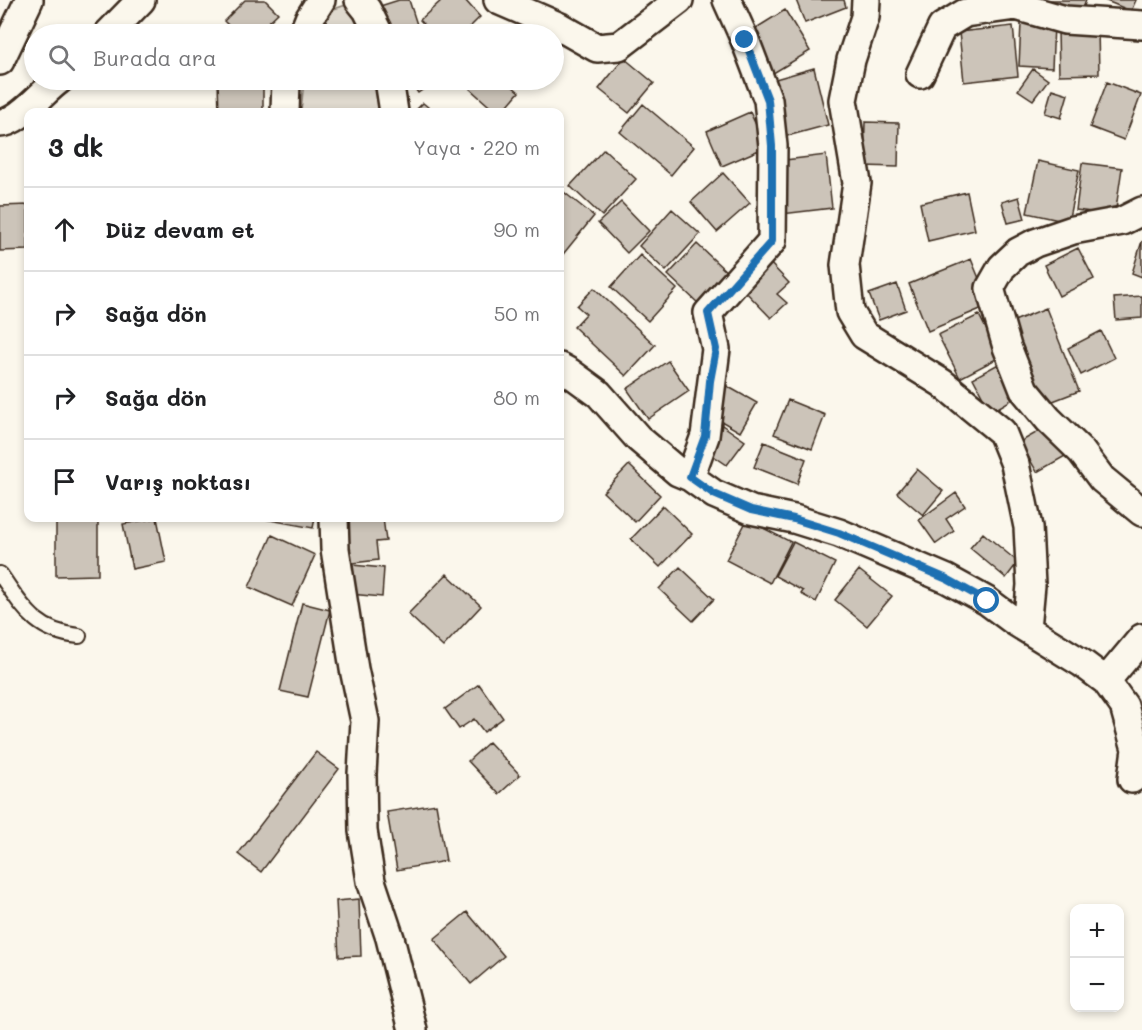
<!DOCTYPE html>
<html lang="tr">
<head>
<meta charset="utf-8">
<style>
	body { margin:0; font-family:Mali,sans-serif; background:#f6f6f6; color:#202124 }
	.controls { position:absolute; right:18px; bottom:18px; display:grid; overflow:hidden; border-radius:12px; box-shadow:0 3px 9px #0003 }
	.controls button { width:54px; height:54px; display:grid; place-items:center; padding:0; border:0; border-bottom:2px solid #e0e0e0; background:#fff; color:#202124; font:30px sans-serif }
	.stop { position:absolute; width:18px; height:18px; margin:-14px; border:4px solid #1f6fb2; border-radius:50%; background:#fff }
	.stop.end { background:#1f6fb2; border-color:#fff; box-shadow:0 2px 6px #0008 }
	.list { margin:0; padding:0; list-style:none }
	h2 { display:flex; justify-content:space-between; align-items:center; height:78px; margin:0; padding:0 24px; font-size:26px }
	h2 small { font-size:20px; font-weight:400; color:#757577 }
	.list li { display:grid; grid-template-columns:39px 1fr auto; gap:18px; align-items:center; box-sizing:border-box; height:84px; padding:0 24px; border-top:2px solid #e0e0e0 }
	.list b { display:block; font-size:22px; white-space:nowrap }
	.list em { font-size:20px; font-style:normal; color:#757577 }
	.icon { flex:none; width:33px; height:33px; fill:none; stroke:currentColor; stroke-width:2; stroke-linecap:round; stroke-linejoin:round }
	.map { position:relative; flex:none; width:1142px; height:1030px; overflow:hidden }
	.search { position:absolute; background:#fff; box-shadow:0 3px 9px #0003; left:24px; top:24px; width:540px; height:66px; display:flex; align-items:center; gap:15px; box-sizing:border-box; padding:0 21px; border-radius:33px; color:#757577; font-size:22px }
	.panel { position:absolute; background:#fff; box-shadow:0 3px 9px #0003; left:24px; top:108px; width:540px; height:414px; border-radius:12px }
	.map>svg:first-child { display:block }
	.green { fill:#dfd9ce; stroke:#8d8276; stroke-width:1.5 }
	.building { fill:#ccc4b9; stroke:#3b2a1e; stroke-width:1.5 }
	.lines { fill:none; stroke-linecap:round; stroke-linejoin:round }
	.lane-casing { stroke:#3b2a1e; stroke-width:18 }
	.street-casing { stroke:#3b2a1e; stroke-width:32 }
	.lane { stroke:#fbf7ec; stroke-width:14 }
	.street { stroke:#fbf7ec; stroke-width:27 }
	.route { stroke:#1f6fb2; stroke-width:8 }
</style>
</head>
<body>
<div class="map">
<svg width="1142" height="1030" viewBox="0 0 1142 1030">
	<rect width="100%" height="100%" fill="#fbf7ec"/>
	<filter id="ink" filterUnits="userSpaceOnUse"><feTurbulence type="fractalNoise" baseFrequency=".0167" numOctaves="2"/><feDisplacementMap in="SourceGraphic" scale="12" xChannelSelector="R" yChannelSelector="G"/><feConvolveMatrix kernelMatrix="1 2 1 2 8 2 1 2 1" color-interpolation-filters="sRGB"/></filter>
	<g filter="url(#ink)">
		<path class="green" d="M 352,3 L 364,34 L 318,34 L 334,9 Z
			M 304,80 L 376,80 L 382,112 L 301,112 Z"/>
		<path class="building" d="M 245,0 L 265,0 L 278,13 L 256,34 L 237,34 L 224,21 Z
			M 399,0 L 409,0 L 420,34 L 386,34 L 377,7 Z
			M 442,0 L 465,0 L 480,17 L 466,31 L 469,34 L 433,34 L 420,20 Z
			M 796,0 L 844,0 L 846,7 L 805,23 Z
			M 1037,0 L 1086,0 L 1081,15 Z
			M 1104,0 L 1136,0 L 1131,11 Z
			M 785,10 L 810,51 L 770,75 L 745,35 Z
			M 1021,23 L 1054,25 L 1052,68 L 1019,66 Z
			M 1013,26 L 1018,76 L 964,82 L 959,32 Z
			M 1098,30 L 1099,74 L 1059,75 L 1058,31 Z
			M 624,58 L 654,83 L 629,113 L 599,89 Z
			M 814,68 L 828,125 L 787,136 L 772,80 Z
			M 1033,69 L 1048,80 L 1033,100 L 1018,90 Z
			M 409,80 L 434,80 L 435,81 L 418,93 Z
			M 478,80 L 505,80 L 519,92 L 502,112 L 496,112 L 470,89 Z
			M 263,81 L 263,112 L 219,112 L 218,82 Z
			M 1107,82 L 1141,95 L 1124,140 L 1090,127 Z
			M 1052,89 L 1068,94 L 1061,118 L 1045,113 Z
			M 423,103 L 434,112 L 414,112 Z
			M 643,104 L 694,147 L 671,175 L 620,132 Z
			M 750,112 L 766,147 L 722,166 L 707,131 Z
			M 865,122 L 899,123 L 898,167 L 864,166 Z
			M 604,149 L 636,179 L 602,216 L 570,186 Z
			M 826,155 L 832,208 L 782,214 L 777,161 Z
			M 1038,161 L 1079,170 L 1068,222 L 1027,213 Z
			M 1082,163 L 1122,168 L 1115,215 L 1076,210 Z
			M 723,173 L 750,203 L 717,232 L 691,202 Z
			M 560,189 L 594,216 L 560,258 Z
			M 967,192 L 975,230 L 928,241 L 920,203 Z
			M 1019,197 L 1025,219 L 1008,223 L 1002,202 Z
			M 621,202 L 649,231 L 627,253 L 598,223 Z
			M 28,205 L 28,250 L 0,251 L 0,206 Z
			M 672,209 L 700,234 L 666,271 L 639,246 Z
			M 1142,241 L 1142,277 L 1132,273 Z
			M 697,244 L 729,274 L 700,305 L 668,275 Z
			M 1078,248 L 1094,279 L 1059,296 L 1044,265 Z
			M 640,255 L 677,289 L 648,321 L 611,287 Z
			M 971,259 L 990,305 L 928,331 L 909,284 Z
			M 769,262 L 789,283 L 777,294 L 787,303 L 771,318 L 742,288 Z
			M 897,284 L 906,310 L 879,320 L 869,294 Z
			M 594,288 L 655,345 L 626,376 L 574,327 L 586,314 L 577,306 Z
			M 1142,296 L 1142,318 L 1116,320 L 1114,298 Z
			M 1046,308 L 1079,391 L 1040,406 L 1007,324 Z
			M 979,315 L 1000,357 L 960,378 L 938,335 Z
			M 1101,331 L 1114,358 L 1081,375 L 1068,348 Z
			M 668,361 L 689,391 L 648,419 L 627,389 Z
			M 1002,362 L 1020,395 L 991,412 L 973,378 Z
			M 725,385 L 757,403 L 740,432 L 709,414 Z
			M 788,400 L 825,415 L 812,449 L 774,434 Z
			M 722,425 L 745,441 L 727,465 L 705,450 Z
			M 1050,425 L 1067,455 L 1037,472 L 1020,442 Z
			M 764,442 L 806,459 L 797,484 L 754,467 Z
			M 629,465 L 660,495 L 635,522 L 603,492 Z
			M 917,469 L 943,491 L 923,515 L 897,493 Z
			M 956,493 L 965,506 L 946,519 L 954,531 L 936,544 L 919,520 Z
			M 663,506 L 692,534 L 660,567 L 631,539 Z
			M 56,518 L 98,518 L 98,575 L 56,576 Z
			M 157,518 L 166,562 L 132,569 L 123,524 Z
			M 264,518 L 315,518 L 313,528 L 264,519 Z
			M 340,518 L 383,518 L 386,541 L 376,542 L 378,560 L 345,564 Z
			M 747,520 L 791,542 L 770,583 L 726,560 Z
			M 983,533 L 1018,562 L 1006,578 L 970,548 Z
			M 272,535 L 315,555 L 292,606 L 249,587 Z
			M 793,542 L 835,563 L 816,602 L 801,594 L 803,591 L 775,576 Z
			M 352,565 L 384,568 L 382,597 L 350,594 Z
			M 680,567 L 714,599 L 693,621 L 659,589 Z
			M 859,570 L 892,596 L 867,626 L 835,600 Z
			M 447,574 L 481,606 L 443,647 L 408,614 Z
			M 302,603 L 330,610 L 308,697 L 280,691 Z
			M 479,684 L 503,718 L 484,732 L 474,719 L 459,729 L 445,709 Z
			M 489,742 L 520,775 L 499,794 L 468,761 Z
			M 316,752 L 339,769 L 261,872 L 238,854 Z
			M 436,804 L 446,861 L 397,870 L 387,812 Z
			M 359,899 L 361,956 L 339,957 L 336,901 Z
			M 467,912 L 504,956 L 471,984 L 434,939 Z"/>
		<g class="lines">
			<defs>
				<path id="lane" d="M 0,574 C 23,607 35,632 79,636"/>
				<path id="street" d="M 359,0 L 367,10 L 379,34
					M 498,0 L 560,27 L 597,48 L 619,46 L 679,0
					M 866,0 L 865,17 L 851,60 L 843,100 L 857,183 L 845,265 L 850,312 L 864,335 L 942,383 L 1002,432 L 1015,464 L 1028,527 L 1031,585 L 1027,628
					M 108,34 L 141,0
					M 303,34 L 309,19 L 321,0
					M 0,61 L 29,0
					M 920,74 L 942,27 L 965,13 L 1016,6 L 1065,20 L 1142,25
					M 389,80 L 394,112
					M 285,112 L 286,80
					M 0,123 C 19,123 43,91 59,80
					M 1142,211 L 1122,221 L 1073,230 L 1035,243 L 1018,252 L 1002,267 L 990,288 L 1007,347 L 1024,390 L 1048,419 L 1081,451 L 1102,479 L 1142,512
					M 560,367 L 569,372 L 599,394 L 638,438 L 678,472 L 690,477 L 714,494 L 751,510 L 794,519 L 839,533 L 947,579 L 987,601 L 1014,621 L 1082,663 L 1106,681 L 1124,706 L 1136,749 L 1132,779
					M 690,477 L 705,436 L 716,349 L 708,313 L 772,241 L 773,146 L 768,100 L 745,40 L 727,0
					M 334,518 L 335,549 L 354,669 L 365,721 L 362,774 L 363,831 L 371,881 L 390,938 L 413,1030
					M 1106,681 L 1142,638"/>
			</defs>
			<use href="#lane" class="lane-casing"/>
			<use href="#street" class="street-casing"/>
			<use href="#lane" class="lane"/>
			<use href="#street" class="street"/>
		</g>
	</g>
	<g class="lines" filter="url(#ink)">
		<path class="route" d="M 745,40 L 768,100 L 772,146 L 772,241 L 708,313 L 716,349 L 710,381 L 705,436 L 690,477 L 714,494 L 751,510 L 794,519 L 839,533 L 947,579 L 987,601"/>
	</g>
</svg>
<div class="controls">
<button>+</button>
<button>−</button>
</div>
<div class="stop" style="left:987px;top:601px"></div>
<div class="stop end" style="left:745px;top:40px"></div>
<div class="search"><svg class="icon" aria-label="search" viewBox="0 0 24 24"><circle cx="10" cy="10" r="6"/><path d="M15 15l6 6"/></svg>Burada ara</div>
<section class="panel">
<h2>3 dk<small>Yaya · 220 m</small></h2>
<ul class="list">
<li><svg class="icon" aria-label="ahead" viewBox="0 0 24 24"><path d="M12 20V5M6 11l6-6 6 6"/></svg><div><b>Düz devam et</b></div><em>90 m</em></li>
<li><svg class="icon" aria-label="right" viewBox="0 0 24 24"><path d="M7 20v-9h11M14 6l5 5-5 5"/></svg><div><b>Sağa dön</b></div><em>50 m</em></li>
<li><svg class="icon" aria-label="right" viewBox="0 0 24 24"><path d="M7 20v-9h11M14 6l5 5-5 5"/></svg><div><b>Sağa dön</b></div><em>80 m</em></li>
<li><svg class="icon" aria-label="arrive" viewBox="0 0 24 24"><path d="M6 21V4h12l-3 4 3 4H6"/></svg><div><b>Varış noktası</b></div></li>
</ul>
</section>
</div>
</body>
</html>
